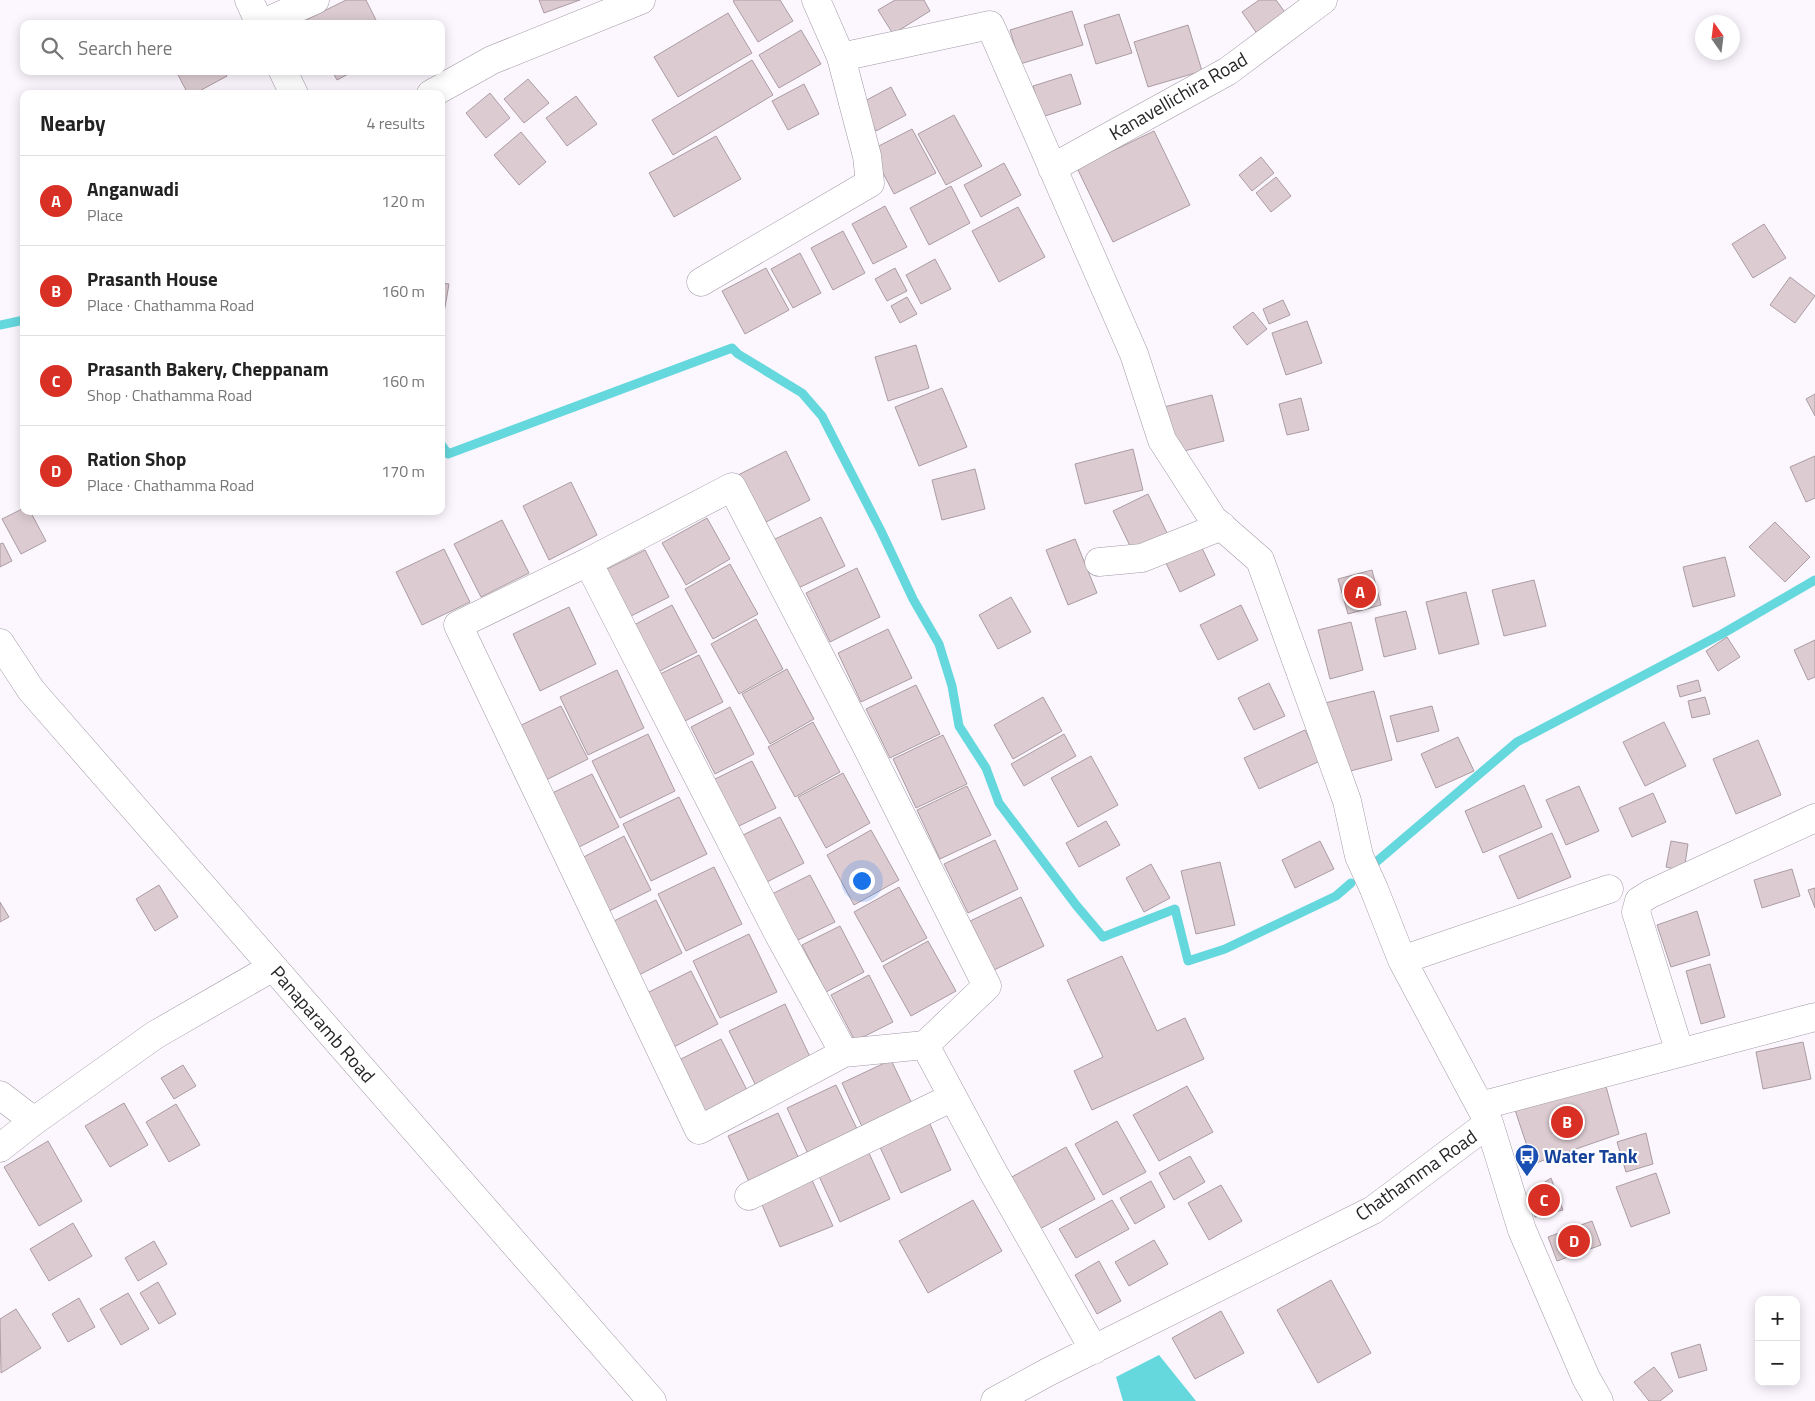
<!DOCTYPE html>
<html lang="en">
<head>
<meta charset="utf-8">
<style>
	body { margin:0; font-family:"Titillium Web",sans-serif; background:#f2f2f2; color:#222 }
	.controls { position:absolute; right:15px; bottom:15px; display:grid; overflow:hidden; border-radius:10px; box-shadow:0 2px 12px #0003 }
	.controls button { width:45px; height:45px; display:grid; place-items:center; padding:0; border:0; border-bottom:1px solid #e0e0e0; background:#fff; color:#222; font:25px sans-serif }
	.compass { position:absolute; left:1695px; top:15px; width:45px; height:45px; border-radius:50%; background:#fff; box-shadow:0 2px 12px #0003; rotate:346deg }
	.you { position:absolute; left:861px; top:880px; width:18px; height:18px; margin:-12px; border:4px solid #fff; border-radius:50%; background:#1a73e8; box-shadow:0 0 0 8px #1a73e833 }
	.badge { display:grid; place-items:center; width:32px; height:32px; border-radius:50%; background:#d93025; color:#fff; font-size:16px; font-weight:700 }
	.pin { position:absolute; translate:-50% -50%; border:2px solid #fff; box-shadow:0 1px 5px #0006 }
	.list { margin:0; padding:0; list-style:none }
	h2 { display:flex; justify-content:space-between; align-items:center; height:65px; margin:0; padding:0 20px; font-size:21px }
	h2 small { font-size:16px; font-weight:400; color:#767676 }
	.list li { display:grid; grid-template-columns:32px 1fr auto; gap:15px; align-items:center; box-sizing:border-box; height:90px; padding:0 20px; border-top:1px solid #e0e0e0 }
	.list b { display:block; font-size:19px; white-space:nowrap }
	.list p { margin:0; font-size:16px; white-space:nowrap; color:#767676 }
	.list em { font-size:16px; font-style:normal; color:#767676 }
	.icon { flex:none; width:28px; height:28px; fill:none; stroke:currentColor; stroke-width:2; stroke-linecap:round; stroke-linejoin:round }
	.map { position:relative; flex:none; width:1815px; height:1401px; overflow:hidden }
	.search { position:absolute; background:#fff; box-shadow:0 2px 12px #0003; left:20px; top:20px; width:425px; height:55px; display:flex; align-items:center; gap:12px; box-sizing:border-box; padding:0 18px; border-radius:10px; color:#767676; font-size:19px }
	.panel { position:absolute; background:#fff; box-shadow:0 2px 12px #0003; left:20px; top:90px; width:425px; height:425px; border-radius:10px }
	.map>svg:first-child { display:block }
	.water { fill:#65d8dd }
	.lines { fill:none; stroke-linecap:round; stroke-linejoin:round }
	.stream { stroke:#65d8dd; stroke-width:9 }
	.building { fill:#dcccd2; stroke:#ab9ca1 }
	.minor-casing { stroke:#a199a5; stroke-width:29 }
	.minor { stroke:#fff; stroke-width:28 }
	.labels { text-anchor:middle; stroke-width:4; stroke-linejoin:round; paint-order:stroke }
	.street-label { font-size:19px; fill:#282529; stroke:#fff }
	.transit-label { font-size:19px; font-weight:bold; fill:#164399; stroke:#fff; text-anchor:start }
</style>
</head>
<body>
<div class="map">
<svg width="1815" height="1401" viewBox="0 0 1815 1401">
	<rect width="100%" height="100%" fill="#fcf7ff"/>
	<path class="water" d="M 1159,1355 L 1196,1401 L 1123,1401 L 1116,1377 Z"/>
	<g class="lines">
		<path class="stream" d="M 0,325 L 24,320
			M 441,444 L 448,454 L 732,348 L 738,354 L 802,393 L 822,416 L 881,531 L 913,599 L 939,644 L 952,686 L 959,726 L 986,768 L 999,803 L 1076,905 L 1103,937 L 1175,909 L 1188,961 L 1225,949 L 1336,896 L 1351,883
			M 1375,863 L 1517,742 L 1722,634 L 1815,580"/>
	</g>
	<path class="building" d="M 346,0 L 366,0 L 378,24 L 308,24 L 306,20 Z
		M 539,0 L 580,0 L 544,13 Z
		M 735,0 L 780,0 L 793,21 L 758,42 L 733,1 Z
		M 895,0 L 924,0 L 930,11 L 893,34 L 878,10 Z
		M 1259,0 L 1276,0 L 1287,15 L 1258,35 L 1242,12 Z
		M 1072,11 L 1083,45 L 1020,64 L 1010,30 Z
		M 728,13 L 752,53 L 678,97 L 654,57 Z
		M 1119,14 L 1132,53 L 1096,64 L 1084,25 Z
		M 1188,25 L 1202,71 L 1148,87 L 1134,42 Z
		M 801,30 L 821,64 L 779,88 L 759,55 Z
		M 752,60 L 773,95 L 673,155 L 652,120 Z
		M 176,71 L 224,71 L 227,76 L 194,94 L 188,94 Z
		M 332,71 L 354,71 L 337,80 Z
		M 1071,74 L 1081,104 L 1042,117 L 1033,86 Z
		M 528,79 L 549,103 L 524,123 L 504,99 Z
		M 804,84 L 819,114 L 788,130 L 772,101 Z
		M 891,87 L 906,115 L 876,131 L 861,103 Z
		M 490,93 L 510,118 L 486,138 L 466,113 Z
		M 576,96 L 597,124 L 567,146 L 546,118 Z
		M 954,115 L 982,166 L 946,185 L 918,134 Z
		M 912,129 L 936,173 L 894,194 L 871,150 Z
		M 1154,131 L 1190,205 L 1113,242 L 1077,168 Z
		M 521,132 L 546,162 L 519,185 L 494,155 Z
		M 716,136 L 741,179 L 674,217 L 649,173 Z
		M 1261,157 L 1274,173 L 1252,191 L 1239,175 Z
		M 1004,163 L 1021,195 L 981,217 L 964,185 Z
		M 1276,177 L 1291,196 L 1271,212 L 1256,193 Z
		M 951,186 L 970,223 L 929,245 L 910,208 Z
		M 885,206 L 907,247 L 873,264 L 852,224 Z
		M 1018,207 L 1045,257 L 999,282 L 972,231 Z
		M 1764,224 L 1786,258 L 1753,278 L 1732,244 Z
		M 843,231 L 865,273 L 833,290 L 811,248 Z
		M 800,253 L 821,293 L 793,308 L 771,269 Z
		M 935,259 L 951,289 L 921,304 L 906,275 Z
		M 766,268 L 789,310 L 745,334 L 722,291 Z
		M 895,268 L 907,291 L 887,301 L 875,279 Z
		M 1790,277 L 1815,296 L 1795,323 L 1770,305 Z
		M 441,283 L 449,284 L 444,313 L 441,312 Z
		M 907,297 L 917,314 L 900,323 L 891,306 Z
		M 1283,300 L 1290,315 L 1269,324 L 1263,309 Z
		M 1253,312 L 1267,329 L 1247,345 L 1233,327 Z
		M 1307,321 L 1322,363 L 1286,375 L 1272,333 Z
		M 916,345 L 929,388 L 888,401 L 875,357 Z
		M 942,388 L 967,447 L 919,466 L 895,407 Z
		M 1815,394 L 1815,416 L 1806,399 Z
		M 1212,395 L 1224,441 L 1176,453 L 1164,407 Z
		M 1301,398 L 1309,430 L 1287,435 L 1279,404 Z
		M 1133,449 L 1143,490 L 1085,504 L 1075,464 Z
		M 786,451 L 810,500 L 760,525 L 736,476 Z
		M 1815,456 L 1815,498 L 1806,502 L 1790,467 Z
		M 975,469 L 985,509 L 942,520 L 932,480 Z
		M 571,482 L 597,535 L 549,560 L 523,506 Z
		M 1148,494 L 1168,535 L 1133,552 L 1113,511 Z
		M 24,508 L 24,511 L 30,511 L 46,541 L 21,554 L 2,519 Z
		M 821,517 L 845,566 L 794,590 L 771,541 Z
		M 707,518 L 730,559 L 686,585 L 662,543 Z
		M 502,520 L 529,573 L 481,597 L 454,544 Z
		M 1775,522 L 1810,557 L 1785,582 L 1749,547 Z
		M 1075,539 L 1097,593 L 1068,605 L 1046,550 Z
		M 3,543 L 12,561 L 0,567 L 0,544 Z
		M 1200,544 L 1215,575 L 1180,592 L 1165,561 Z
		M 444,549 L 470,602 L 422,625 L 396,572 Z
		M 645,550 L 669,597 L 631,616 L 607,569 Z
		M 1725,557 L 1735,596 L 1693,607 L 1683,567 Z
		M 730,564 L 758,614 L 713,639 L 685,589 Z
		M 857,568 L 880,617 L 830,642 L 806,593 Z
		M 1372,570 L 1381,605 L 1348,614 L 1338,579 Z
		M 1534,580 L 1546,626 L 1504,636 L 1492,590 Z
		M 1466,592 L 1479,644 L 1439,654 L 1426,602 Z
		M 1011,597 L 1031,632 L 998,649 L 979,615 Z
		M 672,605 L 697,652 L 658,672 L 634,625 Z
		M 1241,605 L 1258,640 L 1218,660 L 1200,625 Z
		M 569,607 L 596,664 L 540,691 L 513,634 Z
		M 1406,611 L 1416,649 L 1384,657 L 1375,618 Z
		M 756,619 L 783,669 L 739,694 L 711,644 Z
		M 1351,622 L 1363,670 L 1330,679 L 1318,630 Z
		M 888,629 L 912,678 L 861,702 L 838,653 Z
		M 1727,637 L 1740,657 L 1718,671 L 1706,651 Z
		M 1815,640 L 1815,677 L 1808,680 L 1794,650 Z
		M 699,655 L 723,702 L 685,721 L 660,674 Z
		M 787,669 L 814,719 L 770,744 L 742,694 Z
		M 617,670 L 644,728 L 588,755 L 560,697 Z
		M 1698,680 L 1701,691 L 1680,697 L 1677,686 Z
		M 1269,683 L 1285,716 L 1254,730 L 1238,698 Z
		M 916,685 L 940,734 L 890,758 L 866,709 Z
		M 1374,691 L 1392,760 L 1343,773 L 1325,703 Z
		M 1043,697 L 1062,731 L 1013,759 L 994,725 Z
		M 1705,697 L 1710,714 L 1692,718 L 1688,701 Z
		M 561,706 L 588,759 L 540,783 L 513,729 Z
		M 1432,706 L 1439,731 L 1397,742 L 1390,716 Z
		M 730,707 L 754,754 L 715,774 L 691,727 Z
		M 813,722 L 840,772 L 795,797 L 768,747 Z
		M 1664,722 L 1686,766 L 1645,786 L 1623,742 Z
		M 1305,730 L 1320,761 L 1259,789 L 1244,758 Z
		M 648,734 L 675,791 L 620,818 L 592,761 Z
		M 1064,734 L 1076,756 L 1024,786 L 1011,764 Z
		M 943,735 L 967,784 L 916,808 L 893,759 Z
		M 1458,737 L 1474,771 L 1436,788 L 1421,754 Z
		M 1758,740 L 1781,795 L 1736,814 L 1713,759 Z
		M 1091,756 L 1118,805 L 1078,827 L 1051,778 Z
		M 752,761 L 776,808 L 737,827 L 713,780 Z
		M 843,773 L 870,823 L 826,848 L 798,797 Z
		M 592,774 L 619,827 L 571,851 L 544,797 Z
		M 1524,785 L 1542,827 L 1483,853 L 1465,811 Z
		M 967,786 L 991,835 L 940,859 L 917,810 Z
		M 1579,786 L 1599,831 L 1566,845 L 1546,800 Z
		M 1653,793 L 1666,822 L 1632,837 L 1619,808 Z
		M 679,797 L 707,854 L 651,881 L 623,824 Z
		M 780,817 L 804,863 L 765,883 L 741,836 Z
		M 1106,821 L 1120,845 L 1079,867 L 1066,843 Z
		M 871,830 L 899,880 L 854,905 L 827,855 Z
		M 1552,833 L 1571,877 L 1518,899 L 1499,856 Z
		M 624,836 L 651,890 L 603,914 L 576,861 Z
		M 995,840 L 1018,889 L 968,913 L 944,864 Z
		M 1320,841 L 1334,869 L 1295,888 L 1282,860 Z
		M 1671,841 L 1688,844 L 1684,871 L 1666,867 Z
		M 1220,862 L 1235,925 L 1196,934 L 1181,871 Z
		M 1151,864 L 1170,898 L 1144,912 L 1126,878 Z
		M 714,867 L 742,924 L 686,951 L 658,894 Z
		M 1792,869 L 1800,896 L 1762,908 L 1754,880 Z
		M 810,875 L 835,922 L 796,941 L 772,894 Z
		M 159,885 L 178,917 L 155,931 L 136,899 Z
		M 899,887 L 927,938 L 882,962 L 854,912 Z
		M 1815,888 L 1815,908 L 1808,890 Z
		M 1021,897 L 1044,946 L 994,970 L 970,921 Z
		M 656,900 L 682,953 L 635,977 L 608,924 Z
		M 0,902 L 9,917 L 0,922 Z
		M 1697,911 L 1710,955 L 1671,967 L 1657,925 Z
		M 840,926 L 864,972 L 826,992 L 802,945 Z
		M 749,934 L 777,992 L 720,1018 L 693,961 Z
		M 928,941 L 956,991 L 911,1016 L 883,966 Z
		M 1122,956 L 1157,1031 L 1185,1018 L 1204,1059 L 1092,1110 L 1074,1071 L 1103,1057 L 1067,980 Z
		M 1710,964 L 1725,1017 L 1701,1024 L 1686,971 Z
		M 691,971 L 718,1024 L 670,1049 L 643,995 Z
		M 869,975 L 893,1022 L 855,1041 L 831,995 Z
		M 785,1004 L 812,1061 L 757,1088 L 729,1031 Z
		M 721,1039 L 748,1092 L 698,1116 L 673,1063 Z
		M 1803,1042 L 1811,1079 L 1763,1089 L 1756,1052 Z
		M 891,1060 L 914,1108 L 864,1131 L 842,1083 Z
		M 183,1065 L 196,1086 L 174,1099 L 161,1078 Z
		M 1604,1079 L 1619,1134 L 1533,1164 L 1515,1110 Z
		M 836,1085 L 859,1133 L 809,1156 L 787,1108 Z
		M 1187,1086 L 1213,1132 L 1159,1161 L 1133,1115 Z
		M 124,1103 L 148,1145 L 110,1167 L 85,1126 Z
		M 176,1104 L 200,1145 L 169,1162 L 146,1122 Z
		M 778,1113 L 800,1161 L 750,1184 L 728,1136 Z
		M 1117,1121 L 1146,1172 L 1103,1195 L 1075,1144 Z
		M 929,1122 L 951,1170 L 901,1193 L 879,1145 Z
		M 1646,1133 L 1653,1164 L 1626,1172 L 1617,1142 Z
		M 48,1141 L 82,1201 L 39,1226 L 4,1167 Z
		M 1066,1147 L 1095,1199 L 1038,1230 L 1010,1178 Z
		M 868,1151 L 890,1199 L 840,1222 L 818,1174 Z
		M 1190,1156 L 1205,1182 L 1174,1200 L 1159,1173 Z
		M 1656,1173 L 1670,1213 L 1631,1227 L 1616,1187 Z
		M 811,1178 L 833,1226 L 780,1247 L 760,1200 Z
		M 1551,1178 L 1563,1210 L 1535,1217 L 1527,1194 Z
		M 1151,1181 L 1165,1207 L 1135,1224 L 1120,1198 Z
		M 1221,1185 L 1242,1221 L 1209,1240 L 1188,1203 Z
		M 973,1200 L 1002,1251 L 928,1293 L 899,1241 Z
		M 1112,1200 L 1129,1229 L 1076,1258 L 1059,1229 Z
		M 1592,1221 L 1601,1245 L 1557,1261 L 1548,1237 Z
		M 73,1223 L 92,1256 L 49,1281 L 30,1249 Z
		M 1154,1240 L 1168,1264 L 1129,1286 L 1115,1262 Z
		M 154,1241 L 167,1264 L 138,1281 L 125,1258 Z
		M 1099,1261 L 1121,1301 L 1097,1314 L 1075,1275 Z
		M 1331,1280 L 1371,1353 L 1318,1383 L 1277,1310 Z
		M 158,1282 L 176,1314 L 159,1324 L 140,1293 Z
		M 128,1293 L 149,1329 L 121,1345 L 100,1309 Z
		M 79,1298 L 95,1327 L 68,1342 L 52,1314 Z
		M 16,1309 L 41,1348 L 1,1373 L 0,1319 Z
		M 1221,1311 L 1244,1353 L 1195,1379 L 1172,1338 Z
		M 1700,1344 L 1707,1370 L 1679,1378 L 1671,1353 Z
		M 1654,1367 L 1673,1391 L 1660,1401 L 1649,1401 L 1634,1382 Z"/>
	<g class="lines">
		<defs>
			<path id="minor" d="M 249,0 L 260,24
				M 261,24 L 315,0
				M 841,57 L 990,25 L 1134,354 L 1162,440 L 1213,519 L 1260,560 L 1347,801 L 1359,856 L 1374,889 L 1402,960 L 1489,1123
				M 283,71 L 294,94
				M 431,94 L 492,60 L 641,0
				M 1052,168 L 1228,71 L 1323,0
				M 701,282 L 870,183 L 867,156 L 841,57 L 816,0
				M 588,562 L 779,935 L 844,1053 L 925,1045
				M 1099,562 L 1142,558 L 1222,526
				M 0,643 L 31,690 L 652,1401
				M 1402,960 L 1609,889
				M 844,1053 L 699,1130 L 458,625 L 588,562 L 732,487 L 866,745 L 987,986 L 925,1045 L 992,1170 L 1094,1350
				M 1680,1053 L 1636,912 L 1639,901 L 1650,894 L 1815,818
				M 0,1095 L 34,1121
				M 1480,1106 L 1815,1017
				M 0,1148 L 34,1121 L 155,1035 L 273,967
				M 749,1196 L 953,1097
				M 995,1401 L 1048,1372 L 1373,1210 L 1489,1123 L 1522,1230 L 1586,1378 L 1599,1401"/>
		</defs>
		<use href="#minor" class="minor-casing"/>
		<use href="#minor" class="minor"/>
	</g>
	<defs>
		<symbol id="bus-pin" viewBox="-11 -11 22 30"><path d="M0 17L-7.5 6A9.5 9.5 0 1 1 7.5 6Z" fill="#1a4fb4" stroke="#fff"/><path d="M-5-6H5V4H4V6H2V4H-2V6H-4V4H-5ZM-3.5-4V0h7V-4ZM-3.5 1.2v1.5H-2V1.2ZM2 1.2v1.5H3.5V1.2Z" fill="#fff"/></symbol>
	</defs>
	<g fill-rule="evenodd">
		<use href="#bus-pin" x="1513" y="1142" width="28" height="38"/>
	</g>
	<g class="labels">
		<g class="street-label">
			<text transform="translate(1178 96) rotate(-30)" y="7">Kanavellichira Road</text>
			<text transform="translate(323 1024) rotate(49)" y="7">Panaparamb Road</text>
			<text transform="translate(1416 1175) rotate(-35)" y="7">Chathamma Road</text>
		</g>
		<g class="transit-label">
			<text x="1544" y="1163">Water Tank</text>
		</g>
	</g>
</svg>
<div class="controls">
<button>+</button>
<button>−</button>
</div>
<svg class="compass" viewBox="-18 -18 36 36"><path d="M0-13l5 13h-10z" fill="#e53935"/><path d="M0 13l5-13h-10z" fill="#767676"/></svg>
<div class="you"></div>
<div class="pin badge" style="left:1360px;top:592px">A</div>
<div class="pin badge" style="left:1567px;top:1122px">B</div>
<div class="pin badge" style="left:1544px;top:1200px">C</div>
<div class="pin badge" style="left:1574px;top:1241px">D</div>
<div class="search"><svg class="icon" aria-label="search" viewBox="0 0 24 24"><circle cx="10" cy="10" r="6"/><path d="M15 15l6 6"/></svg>Search here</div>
<section class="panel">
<h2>Nearby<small>4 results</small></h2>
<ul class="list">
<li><span class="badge">A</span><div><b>Anganwadi</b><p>Place</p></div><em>120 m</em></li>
<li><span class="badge">B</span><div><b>Prasanth House</b><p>Place · Chathamma Road</p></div><em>160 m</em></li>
<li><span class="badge">C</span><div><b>Prasanth Bakery, Cheppanam</b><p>Shop · Chathamma Road</p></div><em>160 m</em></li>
<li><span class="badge">D</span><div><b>Ration Shop</b><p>Place · Chathamma Road</p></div><em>170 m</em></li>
</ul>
</section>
</div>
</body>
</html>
